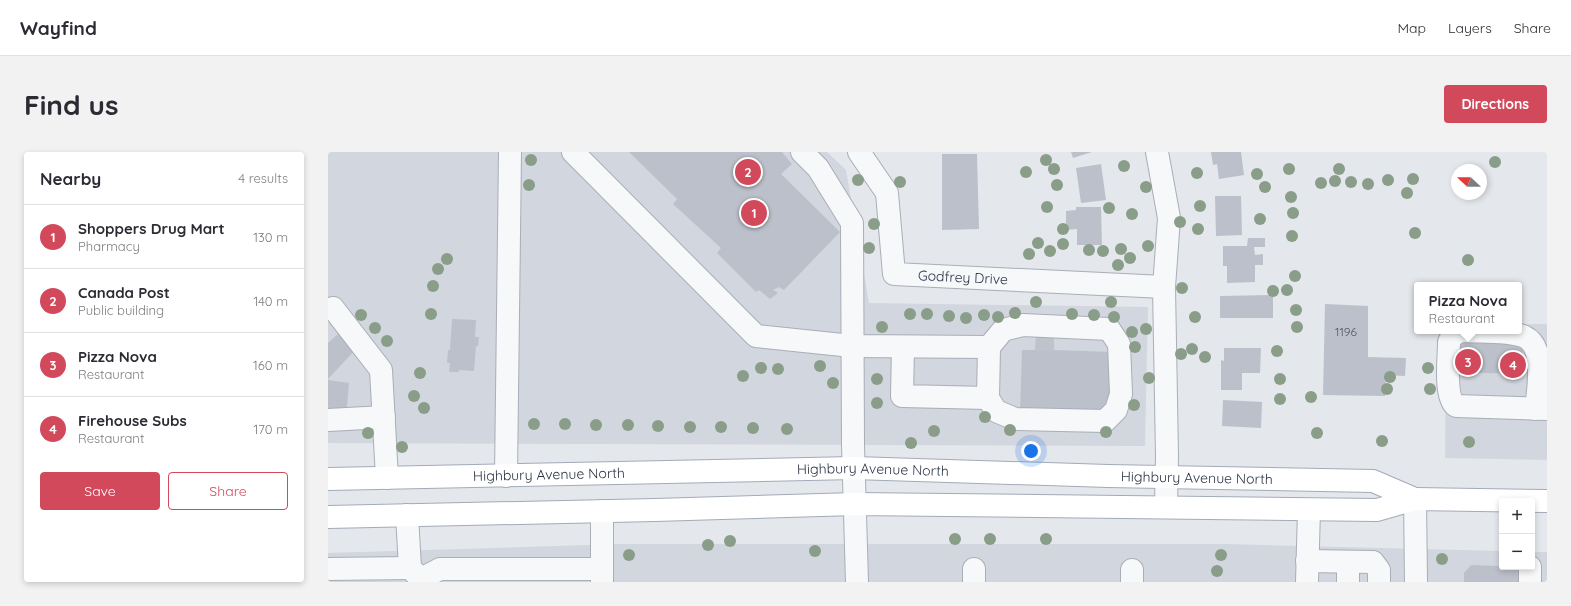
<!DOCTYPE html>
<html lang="en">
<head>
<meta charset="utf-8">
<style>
	body { margin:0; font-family:Quicksand,sans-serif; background:#f2f2f3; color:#2b2b33 }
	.controls { position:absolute; right:12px; bottom:12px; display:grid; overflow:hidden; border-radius:4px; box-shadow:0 2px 6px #0003 }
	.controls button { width:36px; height:36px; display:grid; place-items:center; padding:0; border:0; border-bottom:1px solid #e1e1e2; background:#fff; color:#2b2b33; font:20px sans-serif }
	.compass { position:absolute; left:1123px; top:12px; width:36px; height:36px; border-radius:50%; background:#fff; box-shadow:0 2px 6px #0003; rotate:292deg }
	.you { position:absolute; left:703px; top:299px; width:14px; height:14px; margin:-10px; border:3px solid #fff; border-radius:50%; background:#1a73e8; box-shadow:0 0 0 6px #1a73e833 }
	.badge { display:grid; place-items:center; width:26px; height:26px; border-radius:50%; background:#d1495b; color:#fff; font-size:13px; font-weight:700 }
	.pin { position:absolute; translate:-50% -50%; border:2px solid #fff; box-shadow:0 1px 4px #0006 }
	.popup { position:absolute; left:1086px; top:130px; width:108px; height:52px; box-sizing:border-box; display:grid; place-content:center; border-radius:4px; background:#fff; filter:drop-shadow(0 1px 3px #0005); font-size:13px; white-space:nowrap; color:#7c7c81 }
	.popup b { font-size:15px; color:#2b2b33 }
	.popup::after { content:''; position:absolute; left:50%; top:100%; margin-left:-8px; border:8px solid transparent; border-top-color:#fff }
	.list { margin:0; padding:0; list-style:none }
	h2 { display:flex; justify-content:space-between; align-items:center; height:52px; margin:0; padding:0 16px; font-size:17px }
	h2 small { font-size:13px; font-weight:400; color:#7c7c81 }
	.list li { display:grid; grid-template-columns:26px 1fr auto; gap:12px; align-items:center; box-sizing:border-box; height:64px; padding:0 16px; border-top:1px solid #e1e1e2 }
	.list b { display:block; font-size:15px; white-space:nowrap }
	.list p { margin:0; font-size:13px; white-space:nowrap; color:#7c7c81 }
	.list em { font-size:13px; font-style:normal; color:#7c7c81 }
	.actions { display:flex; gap:8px; padding:12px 16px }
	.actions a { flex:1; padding:9px 0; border:1px solid #d1495b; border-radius:4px; text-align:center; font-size:14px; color:#d1495b }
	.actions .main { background:#d1495b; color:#fff }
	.map { position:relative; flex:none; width:1219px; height:430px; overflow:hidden; border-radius:4px }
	header { display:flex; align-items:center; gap:24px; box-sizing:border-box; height:56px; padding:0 20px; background:#fff; border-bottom:1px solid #e1e1e2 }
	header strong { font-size:19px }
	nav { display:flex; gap:22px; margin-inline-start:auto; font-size:14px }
	.intro { display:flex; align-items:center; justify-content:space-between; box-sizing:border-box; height:96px; padding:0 24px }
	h1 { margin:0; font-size:28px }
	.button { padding:10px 18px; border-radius:4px; background:#d1495b; color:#fff; font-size:14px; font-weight:700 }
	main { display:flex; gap:24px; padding:0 24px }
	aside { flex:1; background:#fff; border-radius:4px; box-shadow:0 2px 6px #0003 }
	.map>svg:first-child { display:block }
	.built { fill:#d2d6de }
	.building { fill:#bbc0ca }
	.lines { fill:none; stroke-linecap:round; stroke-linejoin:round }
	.minor-tunnel { stroke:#bfc3cb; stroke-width:22; stroke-dasharray:22 11; stroke-linecap:butt }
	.minor-casing { stroke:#a9aeb7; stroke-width:24 }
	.major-casing { stroke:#a3abb8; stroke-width:24 }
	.minor { stroke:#f7f8fa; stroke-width:22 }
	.major { stroke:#fff; stroke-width:22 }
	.tree { fill:#899d89 }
	.labels { text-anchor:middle; stroke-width:3.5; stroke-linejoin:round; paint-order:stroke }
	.number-label { font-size:12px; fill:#4f5766 }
	.street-label { font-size:14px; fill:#2b3445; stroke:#f4f6f9 }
</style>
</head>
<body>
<header>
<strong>Wayfind</strong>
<nav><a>Map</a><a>Layers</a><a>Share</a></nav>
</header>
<div class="intro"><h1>Find us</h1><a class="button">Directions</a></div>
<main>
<aside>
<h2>Nearby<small>4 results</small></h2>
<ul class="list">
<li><span class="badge">1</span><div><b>Shoppers Drug Mart</b><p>Pharmacy</p></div><em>130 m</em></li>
<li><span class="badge">2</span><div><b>Canada Post</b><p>Public building</p></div><em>140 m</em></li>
<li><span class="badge">3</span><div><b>Pizza Nova</b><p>Restaurant</p></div><em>160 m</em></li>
<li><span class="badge">4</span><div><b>Firehouse Subs</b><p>Restaurant</p></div><em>170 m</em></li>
</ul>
<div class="actions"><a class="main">Save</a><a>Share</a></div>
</aside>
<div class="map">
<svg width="1219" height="430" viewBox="0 0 1219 430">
	<rect width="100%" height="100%" fill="#e4e7ec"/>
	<path class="built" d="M 0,0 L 499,0 L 518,18 L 541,151 L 820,155 L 817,294 L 0,291 Z
		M 1191,172 L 1219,172 L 1219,308 L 1117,306 L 1118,179 Z
		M 293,392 L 897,392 L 1174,399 L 1174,415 L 1204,415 L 1204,400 L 1219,400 L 1219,430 L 0,430 L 0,401 Z"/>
	<path class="building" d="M 301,0 L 454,0 L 464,12 L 453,22 L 512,80 L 456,138 L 451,135 L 445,138 L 450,141 L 442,147 L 431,138 L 428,140 L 389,101 L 393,96 L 345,52 L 349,47 Z
		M 743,0 L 764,0 L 745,6 Z
		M 883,0 L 913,0 L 916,23 L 891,27 L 889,12 L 885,13 Z
		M 614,2 L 649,2 L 651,77 L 614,78 Z
		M 773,12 L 778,48 L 753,51 L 748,16 Z
		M 887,44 L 913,44 L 914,83 L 888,84 Z
		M 748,55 L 773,55 L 774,93 L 749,93 L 749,77 L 738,78 L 738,59 L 748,58 Z
		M 920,86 L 937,86 L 937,95 L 926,95 L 927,103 L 935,102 L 935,113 L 927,113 L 927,130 L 899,131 L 899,114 L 895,114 L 895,94 L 919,94 Z
		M 945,143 L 945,166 L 892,166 L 892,144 Z
		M 997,152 L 1040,154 L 1040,205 L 1078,206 L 1077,224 L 1058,223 L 1057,244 L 995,243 Z
		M 124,167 L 148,168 L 147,185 L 151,185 L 150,194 L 148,194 L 146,219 L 131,218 L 131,220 L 121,220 L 122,211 L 119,211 L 120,198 L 122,198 Z
		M 11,181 L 27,198 L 0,227 L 0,191 Z
		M 708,183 L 726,183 L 726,198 L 783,200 L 781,264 L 692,263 L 694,198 L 707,198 Z
		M 1126,185 L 1195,187 L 1194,222 L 1125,220 Z
		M 896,196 L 933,196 L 932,221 L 914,221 L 914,238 L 893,238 L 893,208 L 896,209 Z
		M 0,228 L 21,231 L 18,264 L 0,263 Z
		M 895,248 L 934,250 L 933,276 L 894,274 Z
		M 1143,413 L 1194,415 L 1194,430 L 1136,430 L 1136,421 Z"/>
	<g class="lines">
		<path class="minor-tunnel" d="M 708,188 L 726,188"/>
		<defs>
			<g id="minor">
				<path d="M 245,0 L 428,184 L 524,194 L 661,195 L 675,178 L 695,173 L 781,177 L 791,192 L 793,242 L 788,258 L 777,269 L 687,267 L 668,259 L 660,246 L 661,195"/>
				<path d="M 474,0 L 490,16 L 524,71 L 525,293 L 529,430"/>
				<path id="s1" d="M 531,0 L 559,41 L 566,122 L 836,135"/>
				<path d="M 829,0 L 841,66 L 836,135 L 839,304 L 838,355"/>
				<path d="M 5,156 L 53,218 L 59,326"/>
				<path d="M 1134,179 C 1128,181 1124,183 1121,190 C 1121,205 1116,245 1128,254 L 1219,257"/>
				<path d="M 1136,179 C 1153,180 1183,178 1197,185 C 1218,195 1210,238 1208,257"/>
				<path d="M 575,195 L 574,244 L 660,246"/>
				<path d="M 0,268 L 56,265"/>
				<path d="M 178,324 L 182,0"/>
				<path d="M 1087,347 L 1088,430"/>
				<path d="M 79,363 L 82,416 L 92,426"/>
				<path d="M 979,409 L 1045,410 L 1051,418 L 1051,430"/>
				<path d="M 0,417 L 82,416"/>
				<path d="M 646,417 L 646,430"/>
				<path d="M 804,418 L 804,430"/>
				<path d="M 93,427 L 112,417 L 274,417"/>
				<path d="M 274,430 L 274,359"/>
				<path d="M 979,430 L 981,358"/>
				<path d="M 1020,430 L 1020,410"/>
				<path d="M 1202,430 L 1202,415"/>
			</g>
			<g id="major">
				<path id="s2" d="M 0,327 L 526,316 L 780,324 L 1045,329 L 1087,347"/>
				<path d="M 0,365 L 327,358 L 527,352 L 1049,358 L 1087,347 L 1219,349"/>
			</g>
		</defs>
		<use href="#minor" class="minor-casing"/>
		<use href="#major" class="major-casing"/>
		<use href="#minor" class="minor"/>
		<use href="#major" class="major"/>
	</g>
	<g class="tree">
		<circle cx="203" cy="8" r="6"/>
		<circle cx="718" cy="8" r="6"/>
		<circle cx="1167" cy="10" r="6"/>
		<circle cx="796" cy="14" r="6"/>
		<circle cx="726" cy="17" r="6"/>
		<circle cx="961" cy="17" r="6"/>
		<circle cx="1011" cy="17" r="6"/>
		<circle cx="698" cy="20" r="6"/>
		<circle cx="869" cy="21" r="6"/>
		<circle cx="929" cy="22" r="6"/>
		<circle cx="1085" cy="27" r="6"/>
		<circle cx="530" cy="28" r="6"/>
		<circle cx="1060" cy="28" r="6"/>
		<circle cx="1007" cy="29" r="6"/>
		<circle cx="572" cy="30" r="6"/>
		<circle cx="1023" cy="30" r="6"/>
		<circle cx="993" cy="31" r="6"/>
		<circle cx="1040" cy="32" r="6"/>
		<circle cx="201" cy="33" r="6"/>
		<circle cx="729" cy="33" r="6"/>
		<circle cx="818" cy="35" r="6"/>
		<circle cx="937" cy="35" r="6"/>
		<circle cx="1079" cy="41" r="6"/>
		<circle cx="963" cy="45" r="6"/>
		<circle cx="872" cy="54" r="6"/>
		<circle cx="719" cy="55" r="6"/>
		<circle cx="781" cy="56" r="6"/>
		<circle cx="965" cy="61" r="6"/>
		<circle cx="804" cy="62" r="6"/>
		<circle cx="932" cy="67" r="6"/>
		<circle cx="852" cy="70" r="6"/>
		<circle cx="546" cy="72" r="6"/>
		<circle cx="735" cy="77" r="6"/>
		<circle cx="870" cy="77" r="6"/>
		<circle cx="1087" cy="81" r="6"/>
		<circle cx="964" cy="84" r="6"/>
		<circle cx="710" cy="91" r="6"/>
		<circle cx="735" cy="92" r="6"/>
		<circle cx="820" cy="94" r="6"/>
		<circle cx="541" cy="96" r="6"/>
		<circle cx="793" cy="97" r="6"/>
		<circle cx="761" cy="98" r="6"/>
		<circle cx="722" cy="99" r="6"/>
		<circle cx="775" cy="99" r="6"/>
		<circle cx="701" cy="102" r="6"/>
		<circle cx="802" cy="106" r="6"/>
		<circle cx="119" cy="107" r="6"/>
		<circle cx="1140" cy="108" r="6"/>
		<circle cx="790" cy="113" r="6"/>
		<circle cx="110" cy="117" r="6"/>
		<circle cx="967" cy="124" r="6"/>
		<circle cx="105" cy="134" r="6"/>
		<circle cx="854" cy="136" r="6"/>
		<circle cx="959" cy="138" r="6"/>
		<circle cx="945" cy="139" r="6"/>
		<circle cx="708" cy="150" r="6"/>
		<circle cx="783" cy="150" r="6"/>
		<circle cx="968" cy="158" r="6"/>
		<circle cx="687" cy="161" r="6"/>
		<circle cx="103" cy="162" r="6"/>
		<circle cx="582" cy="162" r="6"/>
		<circle cx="599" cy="162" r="6"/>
		<circle cx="744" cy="162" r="6"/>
		<circle cx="33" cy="163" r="6"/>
		<circle cx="656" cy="163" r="6"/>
		<circle cx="766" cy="163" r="6"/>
		<circle cx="621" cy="164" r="6"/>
		<circle cx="670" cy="165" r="6"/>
		<circle cx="786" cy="165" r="6"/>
		<circle cx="867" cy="165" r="6"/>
		<circle cx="638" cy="166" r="6"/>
		<circle cx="554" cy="175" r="6"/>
		<circle cx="969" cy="175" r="6"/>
		<circle cx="47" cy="176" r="6"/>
		<circle cx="818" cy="177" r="6"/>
		<circle cx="804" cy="180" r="6"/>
		<circle cx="59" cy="189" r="6"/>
		<circle cx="807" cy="195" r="6"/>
		<circle cx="864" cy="197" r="6"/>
		<circle cx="949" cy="199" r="6"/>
		<circle cx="853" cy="202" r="6"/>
		<circle cx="877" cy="205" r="6"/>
		<circle cx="492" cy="214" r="6"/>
		<circle cx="433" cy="216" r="6"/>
		<circle cx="1100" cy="216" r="6"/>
		<circle cx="450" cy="217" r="6"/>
		<circle cx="92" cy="221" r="6"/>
		<circle cx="415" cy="224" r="6"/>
		<circle cx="1062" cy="225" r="6"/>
		<circle cx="821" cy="226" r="6"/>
		<circle cx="549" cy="227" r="6"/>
		<circle cx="952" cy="227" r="6"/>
		<circle cx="505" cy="231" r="6"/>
		<circle cx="1059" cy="237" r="6"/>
		<circle cx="1102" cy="237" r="6"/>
		<circle cx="86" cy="244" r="6"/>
		<circle cx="983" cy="245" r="6"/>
		<circle cx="952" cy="247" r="6"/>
		<circle cx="549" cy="251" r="6"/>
		<circle cx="806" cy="253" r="6"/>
		<circle cx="96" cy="256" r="6"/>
		<circle cx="657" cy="265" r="6"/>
		<circle cx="206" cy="272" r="6"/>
		<circle cx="237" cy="272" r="6"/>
		<circle cx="268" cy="273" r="6"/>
		<circle cx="300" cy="273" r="6"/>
		<circle cx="330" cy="274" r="6"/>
		<circle cx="362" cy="275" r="6"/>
		<circle cx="393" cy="275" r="6"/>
		<circle cx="425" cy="276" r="6"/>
		<circle cx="459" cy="277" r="6"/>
		<circle cx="682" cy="278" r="6"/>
		<circle cx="606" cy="279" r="6"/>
		<circle cx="778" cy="280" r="6"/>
		<circle cx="40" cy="281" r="6"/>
		<circle cx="989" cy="281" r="6"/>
		<circle cx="1054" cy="289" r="6"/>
		<circle cx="1141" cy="290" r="6"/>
		<circle cx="583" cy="291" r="6"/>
		<circle cx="74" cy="295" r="6"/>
		<circle cx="627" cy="387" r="6"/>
		<circle cx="662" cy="387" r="6"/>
		<circle cx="718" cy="387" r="6"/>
		<circle cx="402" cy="389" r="6"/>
		<circle cx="380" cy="393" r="6"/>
		<circle cx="487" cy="399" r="6"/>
		<circle cx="301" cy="403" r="6"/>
		<circle cx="893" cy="403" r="6"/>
		<circle cx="1114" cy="407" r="6"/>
		<circle cx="889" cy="419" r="6"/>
	</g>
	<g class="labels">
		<g class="number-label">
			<text x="1018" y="184">1196</text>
		</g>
		<g class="street-label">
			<text dy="5" stroke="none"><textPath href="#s1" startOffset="200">Godfrey Drive</textPath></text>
			<text dy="5" stroke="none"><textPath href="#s2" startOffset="545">Highbury Avenue North</textPath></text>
			<text dy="5" stroke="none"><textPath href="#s2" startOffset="221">Highbury Avenue North</textPath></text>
			<text dy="5" stroke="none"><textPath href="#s2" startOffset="869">Highbury Avenue North</textPath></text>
		</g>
	</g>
</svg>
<div class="controls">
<button>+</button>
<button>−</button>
</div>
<svg class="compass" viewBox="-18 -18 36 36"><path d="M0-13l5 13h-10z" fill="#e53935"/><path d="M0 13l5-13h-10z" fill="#7c7c81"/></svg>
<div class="you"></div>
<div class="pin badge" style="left:426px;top:61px">1</div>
<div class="pin badge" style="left:420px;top:20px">2</div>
<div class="pin badge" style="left:1140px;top:210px">3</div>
<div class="popup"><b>Pizza Nova</b>Restaurant</div>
<div class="pin badge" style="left:1185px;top:213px">4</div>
</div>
</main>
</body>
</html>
